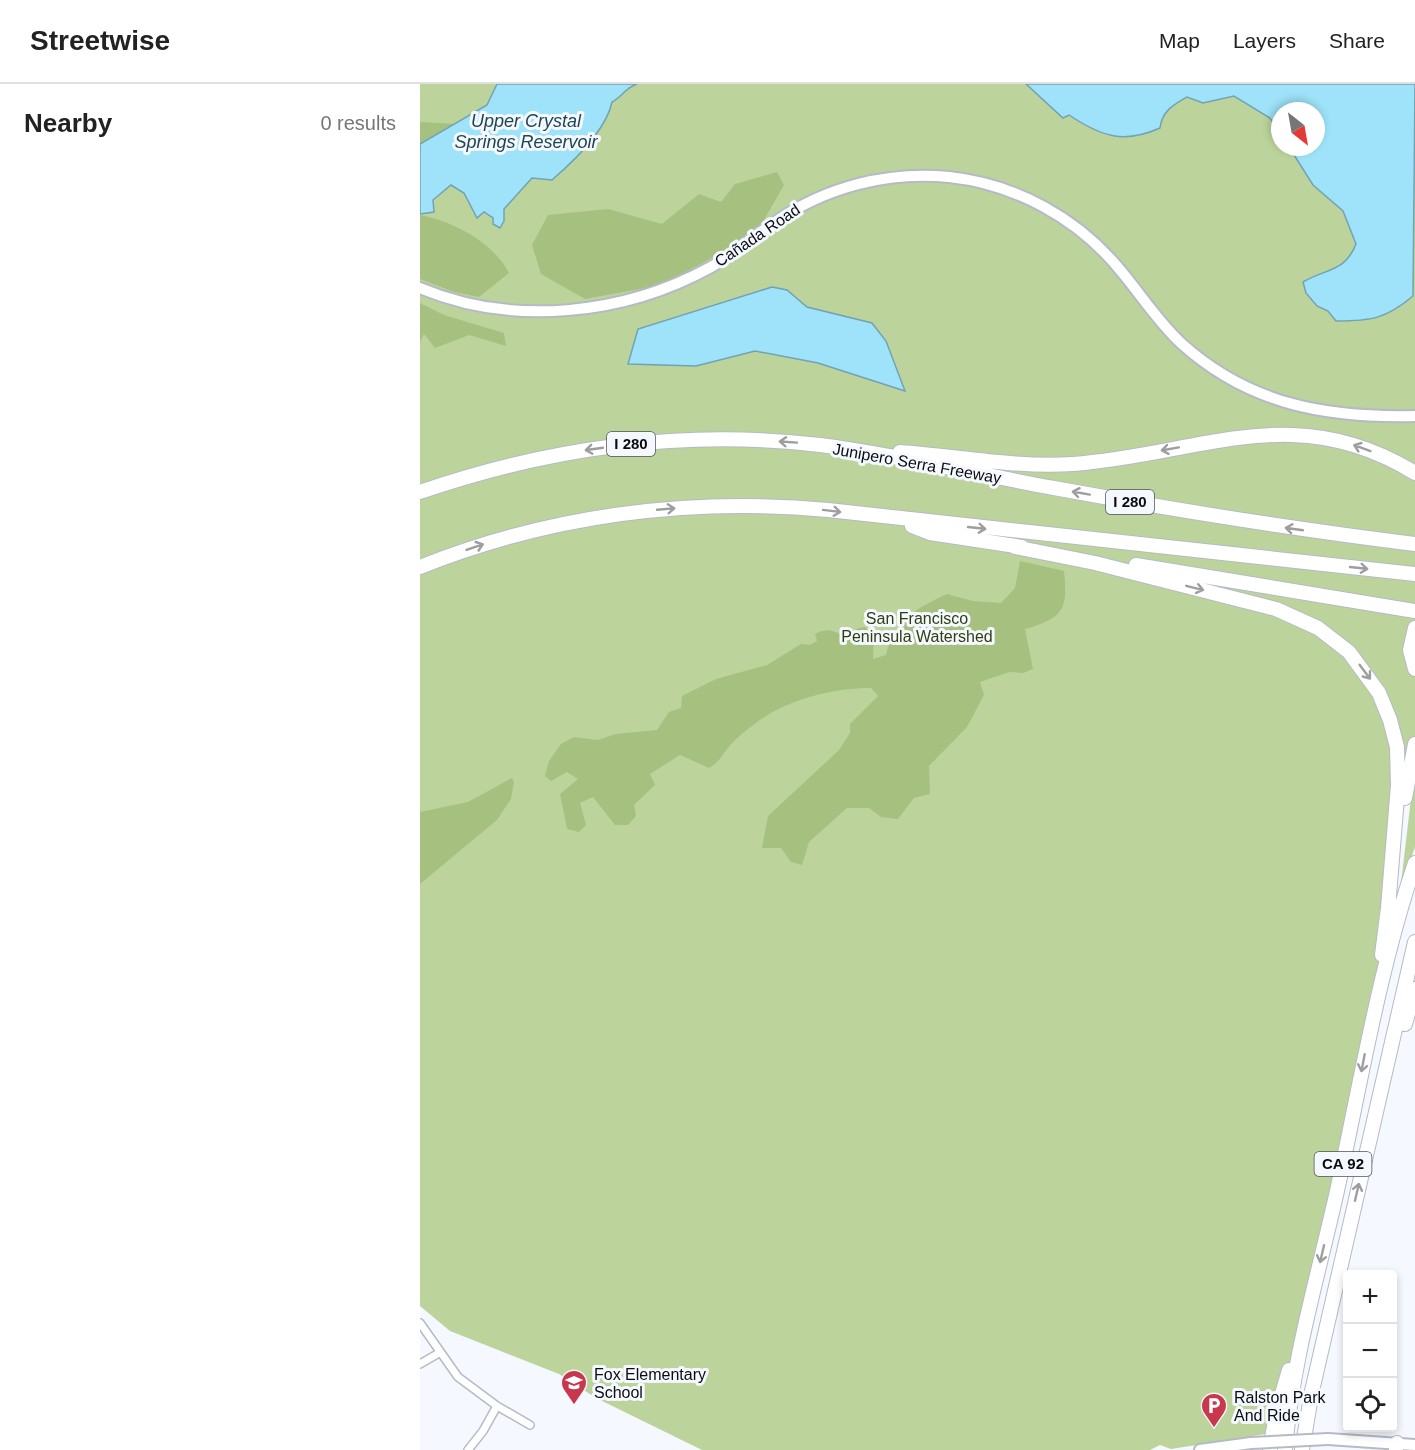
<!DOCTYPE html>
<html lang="en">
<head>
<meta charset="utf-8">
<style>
	body { margin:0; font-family:Helvetica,sans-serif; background:#f6f6f6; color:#222 }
	.controls { position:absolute; right:18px; bottom:18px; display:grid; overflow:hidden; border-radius:6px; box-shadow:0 3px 9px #0003 }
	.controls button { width:54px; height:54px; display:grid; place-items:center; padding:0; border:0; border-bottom:2px solid #e0e0e0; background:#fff; color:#222; font:30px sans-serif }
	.compass { position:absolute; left:851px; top:18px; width:54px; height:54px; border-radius:50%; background:#fff; box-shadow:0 3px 9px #0003; rotate:149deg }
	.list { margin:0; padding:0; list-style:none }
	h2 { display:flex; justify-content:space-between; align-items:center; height:78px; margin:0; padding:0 24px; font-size:26px }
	h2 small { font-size:20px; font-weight:400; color:#767676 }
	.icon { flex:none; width:33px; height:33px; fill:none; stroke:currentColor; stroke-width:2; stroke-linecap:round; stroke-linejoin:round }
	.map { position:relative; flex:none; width:995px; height:1366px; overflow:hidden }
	header { display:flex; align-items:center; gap:36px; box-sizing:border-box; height:84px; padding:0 30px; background:#fff; border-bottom:2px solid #e0e0e0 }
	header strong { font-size:28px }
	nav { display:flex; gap:33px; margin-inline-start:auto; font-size:21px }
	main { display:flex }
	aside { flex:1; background:#fff }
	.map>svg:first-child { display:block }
	.green { fill:#bcd49c; fill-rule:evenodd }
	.forest { fill:#a5c07f }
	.water { fill:#9ee3f9; stroke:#72a2b3; stroke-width:1.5 }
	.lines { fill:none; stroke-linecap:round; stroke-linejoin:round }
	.minor-casing { stroke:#b4bbc5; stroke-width:10 }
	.secondary-casing { stroke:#b4bbc5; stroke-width:14 }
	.motorway-casing { stroke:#b4bbc5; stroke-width:16 }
	.minor { stroke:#fff; stroke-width:7 }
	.secondary { stroke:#fff; stroke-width:10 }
	.motorway { stroke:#fff; stroke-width:14 }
	.secondary-bridge-casing { stroke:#b4bbc5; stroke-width:14; stroke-linecap:butt }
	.secondary-bridge { stroke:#fff; stroke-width:10 }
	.oneway { stroke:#9d9e9f }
	.labels { text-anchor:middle; stroke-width:6; stroke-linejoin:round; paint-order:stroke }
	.shield { fill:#f5f8ff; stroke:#505357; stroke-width:1.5 }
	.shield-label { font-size:15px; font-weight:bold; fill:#0a0c0f }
	.street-label { font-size:16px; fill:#0a0c0f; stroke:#f5f8ff }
	.park-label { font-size:16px; fill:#2e3f10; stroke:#f5f8ff }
	.poi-label { font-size:16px; fill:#0a0c0f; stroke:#f5f8ff; text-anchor:start }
	.water-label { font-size:18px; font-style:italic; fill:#1d4651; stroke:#f5f8ff }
</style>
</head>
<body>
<header>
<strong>Streetwise</strong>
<nav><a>Map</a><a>Layers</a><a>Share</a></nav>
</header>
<main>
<aside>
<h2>Nearby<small>0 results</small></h2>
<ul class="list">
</ul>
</aside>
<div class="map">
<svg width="995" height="1366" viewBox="0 0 995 1366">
	<rect width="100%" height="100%" fill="#f5f8ff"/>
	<path class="green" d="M 0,0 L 995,0 L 995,763 L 980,807 L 993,698 L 979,692 L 968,823 L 954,922 L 887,1236 L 852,1349 L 751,1365 L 740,1361 L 730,1366 L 282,1366 L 176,1314 L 139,1290 L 30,1247 L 0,1222 ZM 860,27 L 896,27 L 896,63 L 860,63 Z"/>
	<path class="forest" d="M 0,38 L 35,40 L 0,60 Z
		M 357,88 L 364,101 L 340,143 L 288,176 L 242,201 L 165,215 L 121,190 L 112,161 L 128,131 L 188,125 L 242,140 L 279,110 L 301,118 L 315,100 Z
		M 0,131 C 33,137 73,158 89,189 L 59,213 L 34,208 L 0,195 Z
		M 0,219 L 24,231 L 84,249 L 86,262 L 49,251 L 15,264 L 4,250 L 0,258 Z
		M 600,477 L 644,487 C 648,525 644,534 605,545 L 613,585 L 603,589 L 590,588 L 560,598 L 564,611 L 547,643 L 509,682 L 510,710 L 494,714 L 478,735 L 461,733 L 449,724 L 427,724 L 389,758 L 382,781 L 371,778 L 361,764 L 342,764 L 348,732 L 419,666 L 430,649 L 430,640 L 458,612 L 451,604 C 412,604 363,616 332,642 C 324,648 314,656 308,664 C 300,673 302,676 289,684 L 260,671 L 230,690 L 235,701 L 214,721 L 216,732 L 208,741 L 195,741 L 173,713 L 160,719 L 166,741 L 159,748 L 147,745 L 140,710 L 158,695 L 147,688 L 131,697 L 125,692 L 129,677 L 141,660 L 154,653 L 178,656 L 196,650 L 237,646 L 249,628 L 261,624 L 262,612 L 296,595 L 347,581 L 381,560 L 390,561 L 397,557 L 395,550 C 408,543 414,547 426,553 L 438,544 L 445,543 L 454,551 L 453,575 L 466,571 C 474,537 496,524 527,510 L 553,517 L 581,519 L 595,504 Z
		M 92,694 L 94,698 L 91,715 L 77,736 L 0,800 L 0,728 L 48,718 Z"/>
	<path class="water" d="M 77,0 L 217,0 C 205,4 203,12 192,18 C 186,47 154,77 132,96 L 112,94 L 84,125 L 84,137 L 80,144 L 73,140 L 73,134 L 64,128 L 57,134 L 44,109 L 31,101 L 13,116 L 14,128 L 0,130 L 0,60 L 67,21 Z
		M 606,0 L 995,0 L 993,212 C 966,235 950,237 916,237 L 908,227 L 897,222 L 886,209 L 883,198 C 907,184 925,188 936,160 L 923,127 L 893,101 L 869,63 L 896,63 L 896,27 L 860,27 L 860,49 L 850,34 L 814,12 L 783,19 L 767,13 C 753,21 742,27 740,44 C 704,60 682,53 649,31 L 643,34 Z
		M 352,203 L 367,206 L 387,223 L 452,239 L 466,257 L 485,307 L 398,279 L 335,267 L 276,282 L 208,280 L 218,245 Z"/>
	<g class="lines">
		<defs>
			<path id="minor" d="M 0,1239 L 38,1293 L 77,1322 L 110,1341
				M 0,1280 L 19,1269
				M 48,1366 L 63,1347 L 77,1322"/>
			<path id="secondary" d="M 0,204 C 93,243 204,231 291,183 C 314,170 333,152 355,138 C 406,103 467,87 529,93 C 596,100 659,135 701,187 C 722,212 738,238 762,260 C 830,321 907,334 995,332
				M 908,1355 L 995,1361
				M 780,1366 L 831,1359"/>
			<path id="motorway" d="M 480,368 C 538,372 595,384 653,380 C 779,371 874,314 995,389
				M 0,408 C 128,364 264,345 400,361 C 478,371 556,390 634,404 C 754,426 874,445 995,460
				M 492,442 L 510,449 L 602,463
				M 595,463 L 675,479 L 856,525 L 898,544 L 929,568 L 959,609 L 970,636 L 977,663 L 978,701 L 968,824
				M 716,481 L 995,527
				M 0,483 C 130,431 270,413 408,426 L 995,490
				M 995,544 L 990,566 L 995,585
				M 985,714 L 995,660
				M 962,871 L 969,816
				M 985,940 L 995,905
				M 850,1366 L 856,1331 L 869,1286
				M 865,1366 C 872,1278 898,1192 917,1107 C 941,997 959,886 995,779
				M 882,1366 L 892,1307 L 995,858
				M 976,1366 L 977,1359"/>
		</defs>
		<use href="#minor" class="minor-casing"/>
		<use href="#secondary" class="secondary-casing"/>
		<use href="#motorway" class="motorway-casing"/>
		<use href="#minor" class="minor"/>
		<use href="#secondary" class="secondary"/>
		<use href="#motorway" class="motorway"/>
		<defs>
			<path id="secondary-bridge" d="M 831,1359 L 908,1355"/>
		</defs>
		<use href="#secondary-bridge" class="secondary-bridge-casing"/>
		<use href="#secondary-bridge" class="secondary-bridge"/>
	</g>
	<defs><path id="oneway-shaft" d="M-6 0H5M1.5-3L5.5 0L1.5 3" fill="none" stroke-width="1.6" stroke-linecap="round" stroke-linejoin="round" transform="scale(1.5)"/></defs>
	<g class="oneway">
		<use href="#oneway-shaft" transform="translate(368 358) rotate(-176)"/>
		<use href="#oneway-shaft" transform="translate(942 364) rotate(-160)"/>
		<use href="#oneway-shaft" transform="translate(174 365) rotate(172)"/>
		<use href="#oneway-shaft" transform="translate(750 365) rotate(170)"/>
		<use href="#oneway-shaft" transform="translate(661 409) rotate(-170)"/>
		<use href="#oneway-shaft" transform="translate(246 425) rotate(-5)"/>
		<use href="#oneway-shaft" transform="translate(412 427) rotate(7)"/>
		<use href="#oneway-shaft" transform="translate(557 444) rotate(6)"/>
		<use href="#oneway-shaft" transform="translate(874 445) rotate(-172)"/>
		<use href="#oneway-shaft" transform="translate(55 463) rotate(-19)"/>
		<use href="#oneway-shaft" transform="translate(939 484) rotate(6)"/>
		<use href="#oneway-shaft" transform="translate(775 504) rotate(14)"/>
		<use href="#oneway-shaft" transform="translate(945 588) rotate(53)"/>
		<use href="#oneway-shaft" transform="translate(943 979) rotate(101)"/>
		<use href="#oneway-shaft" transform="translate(937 1108) rotate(-77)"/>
		<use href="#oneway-shaft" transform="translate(902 1170) rotate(103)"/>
	</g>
	<defs>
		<symbol id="school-pin" viewBox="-11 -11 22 30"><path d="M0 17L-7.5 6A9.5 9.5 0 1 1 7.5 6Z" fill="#c8384d" stroke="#f5f8ff"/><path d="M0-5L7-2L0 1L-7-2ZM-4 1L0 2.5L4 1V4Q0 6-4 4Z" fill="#fff"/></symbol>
		<symbol id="parking-pin" viewBox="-11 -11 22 30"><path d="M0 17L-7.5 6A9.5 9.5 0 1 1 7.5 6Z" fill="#c8384d" stroke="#f5f8ff"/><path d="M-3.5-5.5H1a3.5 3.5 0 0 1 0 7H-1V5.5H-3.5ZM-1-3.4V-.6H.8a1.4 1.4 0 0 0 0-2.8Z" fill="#fff"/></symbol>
	</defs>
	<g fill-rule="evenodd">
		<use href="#school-pin" x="139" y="1284" width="30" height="40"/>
		<use href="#parking-pin" x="779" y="1307" width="30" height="40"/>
	</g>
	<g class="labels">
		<g class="shield">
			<rect x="187" y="348" width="48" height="24" rx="4.5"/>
			<rect x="686" y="406" width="48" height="24" rx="4.5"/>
			<rect x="894.5" y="1068" width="57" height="24" rx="4.5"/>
		</g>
		<g class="shield-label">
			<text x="211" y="365">I 280</text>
			<text x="710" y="423">I 280</text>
			<text x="923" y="1085">CA 92</text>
		</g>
		<g class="street-label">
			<text transform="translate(337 151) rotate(-34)" y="6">Cañada Road</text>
			<text transform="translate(497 379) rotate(10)" y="6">Junipero Serra Freeway</text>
		</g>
		<g class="park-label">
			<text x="497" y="540">San Francisco<tspan x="497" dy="18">Peninsula Watershed</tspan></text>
		</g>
		<g class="poi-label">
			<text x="174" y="1296">Fox Elementary<tspan x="174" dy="18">School</tspan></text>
			<text x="814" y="1319">Ralston Park<tspan x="814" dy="18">And Ride</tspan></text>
		</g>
		<g class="water-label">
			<text x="106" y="43">Upper Crystal<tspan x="106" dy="21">Springs Reservoir</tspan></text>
		</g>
	</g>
</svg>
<div class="controls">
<button>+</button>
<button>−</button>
<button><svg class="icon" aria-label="locate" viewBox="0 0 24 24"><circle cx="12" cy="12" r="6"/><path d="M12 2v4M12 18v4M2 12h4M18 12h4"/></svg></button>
</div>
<svg class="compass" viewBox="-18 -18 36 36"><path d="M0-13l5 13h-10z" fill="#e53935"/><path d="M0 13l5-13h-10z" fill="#767676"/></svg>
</div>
</main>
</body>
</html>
